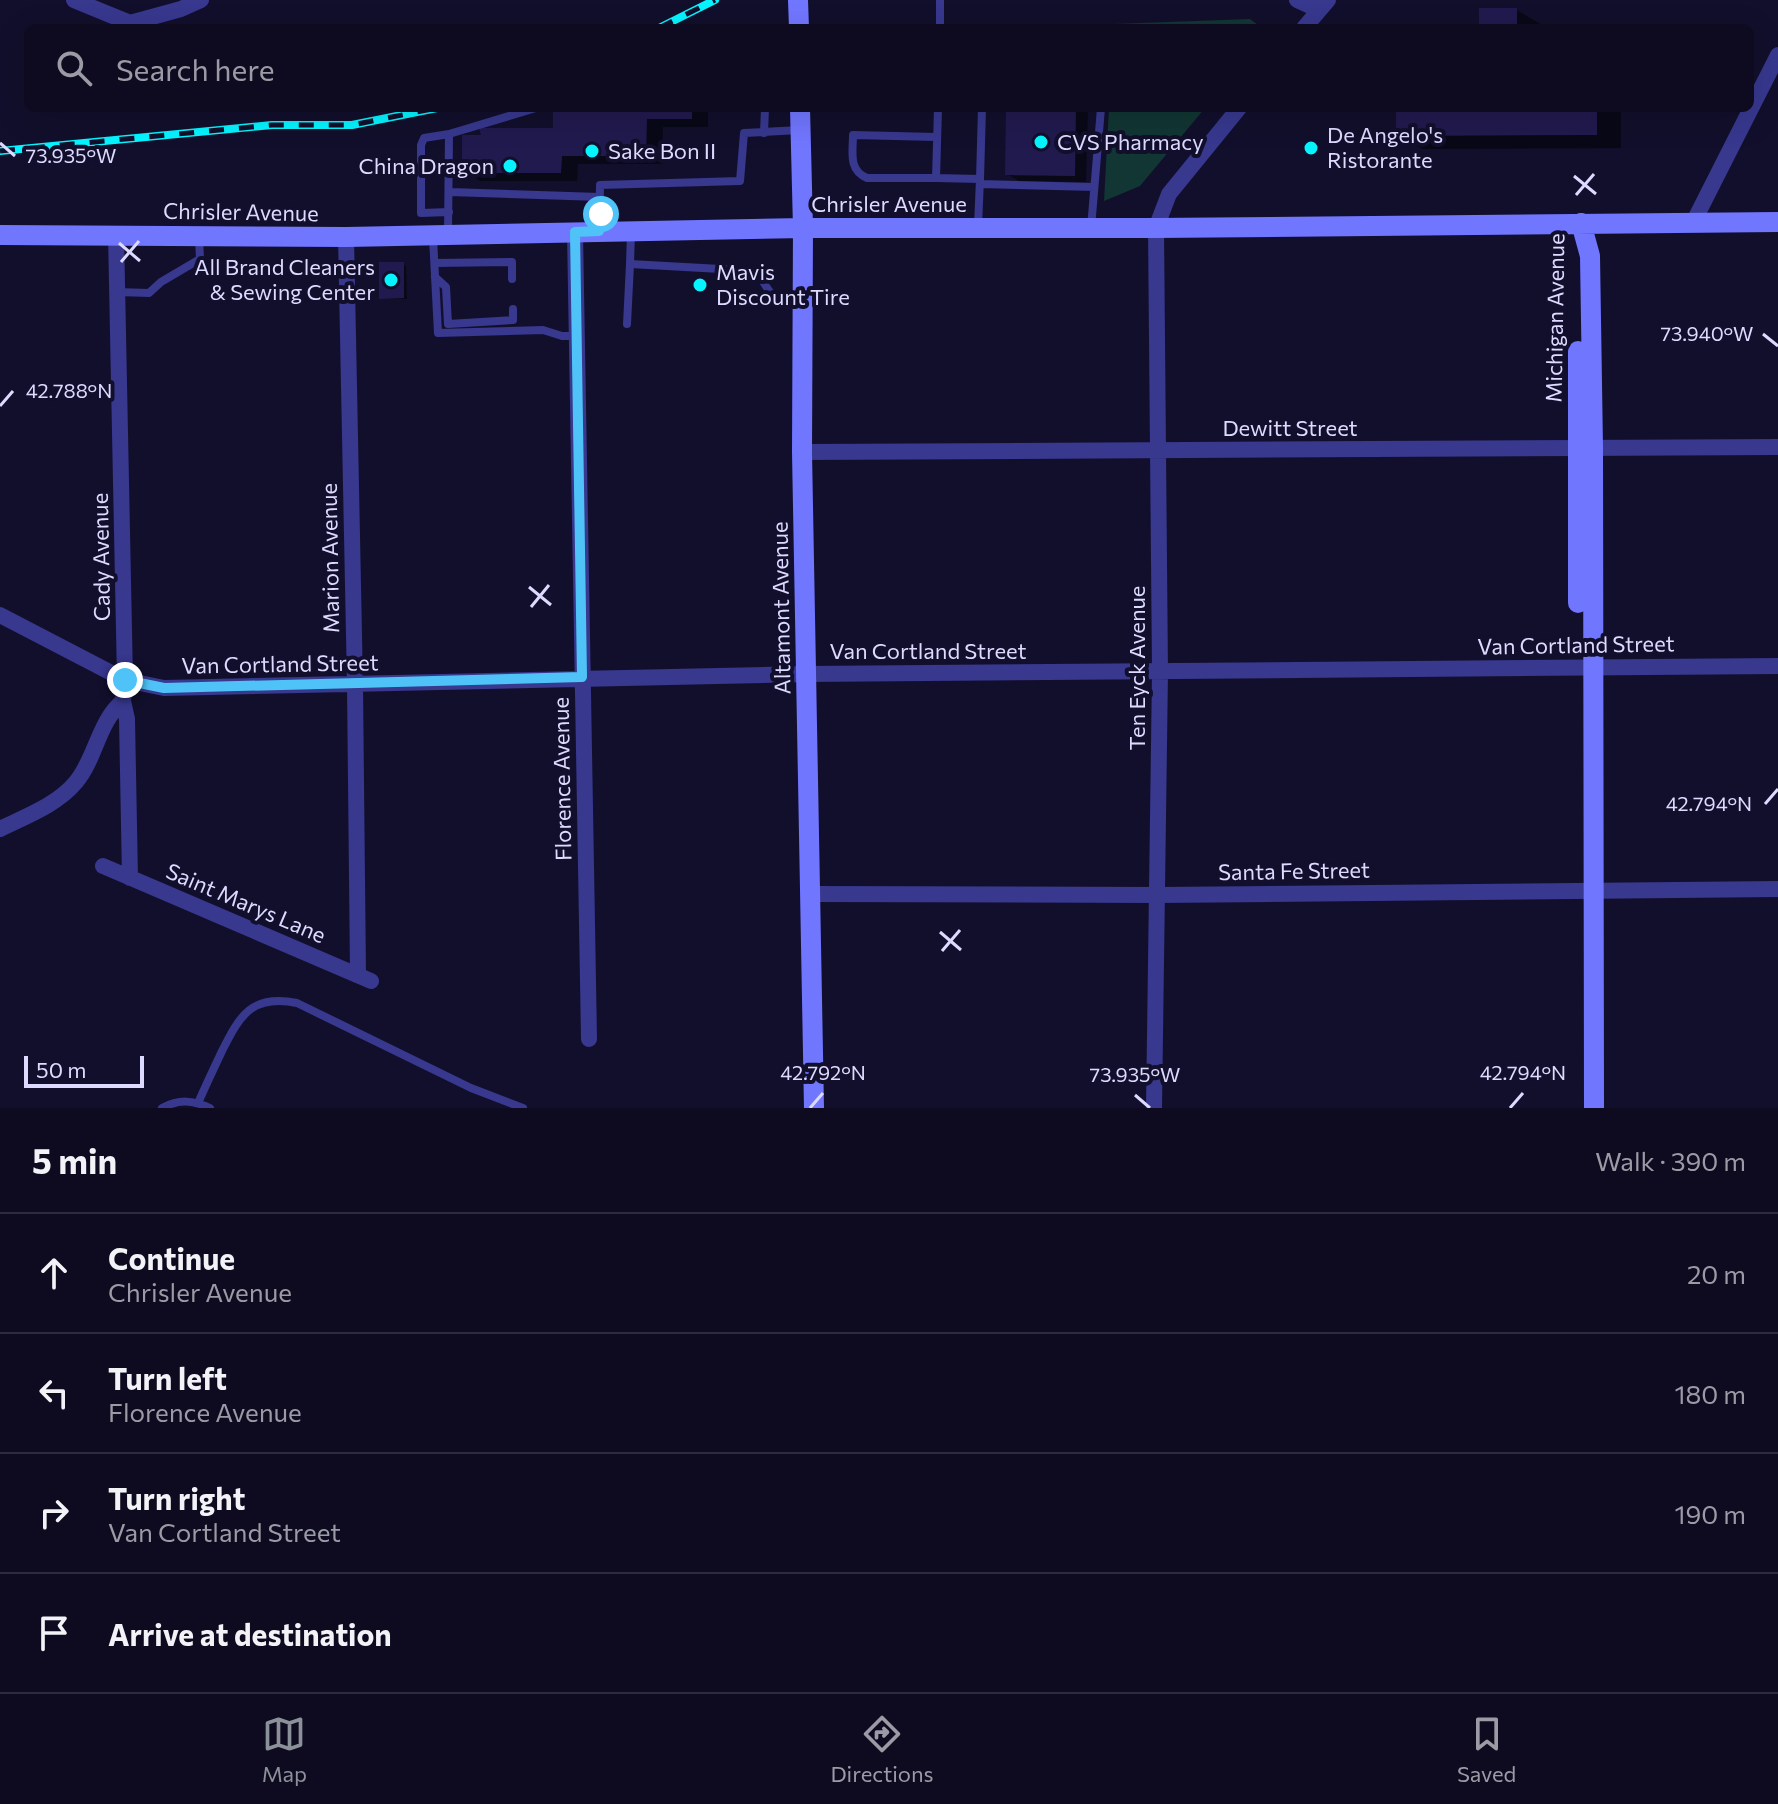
<!DOCTYPE html>
<html lang="en">
<head>
<meta charset="utf-8">
<style>
	body { margin:0; font-family:Commissioner,sans-serif; background:#1c192e; color:#f1f3f6 }
	.scale { position:absolute; left:24px; bottom:20px; width:120px; box-sizing:border-box; padding-left:8px; border:4px solid #dcdaff; border-top:0; font-size:22px; line-height:28px; white-space:nowrap; color:#dcdaff; -webkit-text-stroke:6px #120f2c; paint-order:stroke }
	.stop { position:absolute; width:24px; height:24px; margin:-18px; border:6px solid #4fc3f7; border-radius:50%; background:#fff }
	.stop.end { background:#4fc3f7; border-color:#fff; box-shadow:0 2px 8px #0008 }
	.list { margin:0; padding:0; list-style:none }
	h2 { display:flex; justify-content:space-between; align-items:center; height:104px; margin:0; padding:0 32px; font-size:34px }
	h2 small { font-size:26px; font-weight:400; color:#9b9ba5 }
	.list li { display:grid; grid-template-columns:52px 1fr auto; gap:24px; align-items:center; box-sizing:border-box; height:120px; padding:0 32px; border-top:2px solid #2e2b3f }
	.list b { display:block; font-size:30px; white-space:nowrap }
	.list p { margin:0; font-size:26px; white-space:nowrap; color:#9b9ba5 }
	.list em { font-size:26px; font-style:normal; color:#9b9ba5 }
	.icon { flex:none; width:44px; height:44px; fill:none; stroke:currentColor; stroke-width:2; stroke-linecap:round; stroke-linejoin:round }
	.map { position:relative; flex:none; width:1778px; height:1108px; overflow:hidden }
	.search { position:absolute; background:#0e0b21; box-shadow:0 8px 32px #0002; left:24px; right:24px; top:24px; height:88px; display:flex; align-items:center; gap:20px; box-sizing:border-box; padding:0 28px; border-radius:12px; color:#9b9ba5; font-size:30px }
	.sheet { height:584px; background:#0e0b21 }
	nav { display:flex; justify-content:space-around; align-items:center; box-sizing:border-box; height:112px; border-top:2px solid #2e2b3f; background:#0e0b21; font-size:22px; color:#9b9ba5 }
	nav a { display:grid; justify-items:center; gap:4px }
	nav .on { color:#8c9099 }
	.map>svg:first-child { display:block }
	.green { fill:#113633 }
	.shadow { fill:#0007 }
	.building { fill:#211a4e }
	.lines { fill:none; stroke-linecap:round; stroke-linejoin:round }
	.lane { stroke:#37388e; stroke-width:8 }
	.street { stroke:#37388e; stroke-width:16 }
	.secondary { stroke:#7176ff; stroke-width:20 }
	.rail-casing { stroke:#06f4ff; stroke-width:8 }
	.rail { stroke:#120f2c; stroke-width:5; stroke-dasharray:15; stroke-linecap:butt }
	.route { stroke:#4fc3f7; stroke-width:10 }
	.ticks { fill:none; stroke:#dcdaff; stroke-width:3 }
	.poi-dot { fill:#06f4ff; stroke:#120f2c; stroke-width:3 }
	.labels { text-anchor:middle; stroke-width:8; stroke-linejoin:round; paint-order:stroke }
	.poi-label { font-size:22px; fill:#dcdaff; stroke:#120f2c; text-anchor:start }
	.street-label { font-size:22px; fill:#dcdaff; stroke:#120f2c }
	.ticks-label { font-size:20px; text-anchor:middle; fill:#dcdaff; stroke:#120f2c; stroke-width:8; stroke-linejoin:round; paint-order:stroke }
</style>
</head>
<body>
<div class="map">
<svg width="1778" height="1108" viewBox="0 0 1778 1108">
	<rect width="100%" height="100%" fill="#120f2c"/>
	<path class="green" d="M 1250,19 L 1262,28 L 1114,28 L 1114,24 Z
		M 1109,108 L 1205,108 L 1140,186 L 1104,201 Z"/>
	<path class="shadow" d="M 1517,10 L 1542,25 L 1542,28 L 1481,28 Z
		M 555,108 L 772,108 L 772,111 L 708,111 L 708,127 L 663,127 L 662,164 L 578,164 L 577,181 L 480,181 L 464,171 L 555,130 Z
		M 1008,108 L 1088,108 L 1086,182 L 1019,181 L 1007,174 Z
		M 1398,108 L 1617,108 L 1621,111 L 1621,148 L 1423,149 L 1398,135 Z
		M 403,264 L 406,266 L 407,299 L 381,298 Z"/>
	<path class="building" d="M 1479,8 L 1517,8 L 1517,28 L 1479,28 Z
		M 553,108 L 692,108 L 692,119 L 647,119 L 646,156 L 562,156 L 561,173 L 462,173 L 462,135 L 481,135 L 479,128 L 553,128 Z
		M 1006,108 L 1076,108 L 1075,176 L 1005,175 Z
		M 1396,108 L 1597,108 L 1597,135 L 1396,136 Z
		M 379,262 L 404,262 L 404,298 L 379,299 Z"/>
	<g class="lines">
		<path class="lane" d="M 940,0 L 940,28
			M 938,108 L 936,178 L 980,179 L 982,108
			M 764,133 L 765,108
			M 936,178 L 867,178 C 848,170 853,152 853,135 L 937,137
			M 980,184 L 1094,187
			M 450,192 L 600,197
			M 449,212 L 421,213 L 421,145 L 424,138 L 449,134 L 536,108
			M 978,226 L 980,179
			M 1091,228 L 1101,108
			M 599,230 L 600,185 L 740,181 L 744,133 L 800,130
			M 448,233 L 449,134
			M 433,238 L 438,333 L 543,330 L 562,336 L 577,336
			M 435,263 L 512,262 L 512,279
			M 630,264 L 631,232
			M 435,277 L 446,287 L 448,324 L 513,320 L 513,309
			M 117,292 L 149,293 L 161,282 L 200,259 L 199,237
			M 627,324 L 630,264 L 757,271 C 770,293 773,305 802,305
			M 198,1103 C 206,1085 214,1068 222,1051 C 240,1015 252,994 297,1003 L 471,1088 L 523,1108
			M 162,1108 C 179,1099 193,1100 210,1108"/>
		<path class="street" d="M 74,0 L 130,23 L 181,9 L 201,0
			M 1297,0 L 1319,10
			M 1304,28 L 1328,0
			M 1694,221 L 1778,55
			M 575,232 L 589,1039
			M 116,234 L 125,680 L 123,701 L 127,719 L 130,878
			M 346,237 L 355,685 L 358,974
			M 802,452 L 1778,447
			M 0,615 L 125,680 L 164,688 L 806,674 L 1778,666
			M 0,829 C 26,816 57,805 76,782 C 96,758 98,722 123,701
			M 103,866 L 371,981
			M 811,894 L 1158,895 L 1778,889
			M 1154,1108 L 1160,672 L 1156,228 L 1169,194 L 1239,108"/>
		<path class="secondary" d="M 798,0 L 799,28
			M 800,108 L 803,228 L 802,452 L 814,1108
			M 1581,223 L 1590,256 L 1593,448 L 1594,1108
			M 0,235 L 346,237 L 803,228 L 1156,228 L 1778,222
			M 1578,351 L 1578,603"/>
		<defs>
			<path id="rail" d="M 659,28 L 715,0
				M 0,151 L 272,125 L 352,125 L 437,108"/>
		</defs>
		<use href="#rail" class="rail-casing"/>
		<use href="#rail" class="rail"/>
	</g>
	<g class="lines">
		<path class="route" d="M 125,680 L 164,688 L 582,677 L 575,232 L 599,231 L 601,214"/>
	</g>
	<path class="ticks" d="M 0,143 L 15,156M 1574,176 L 1596,194M 1576,195 L 1594,174M 119,243 L 140,261M 121,262 L 139,241M 1763,334 L 1778,346M 0,406 L 13,391M 529,587 L 551,605M 531,607 L 549,585M 1765,804 L 1778,789M 940,932 L 961,950M 942,951 L 960,930M 1135,1095 L 1150,1108M 810,1108 L 823,1093M 1510,1108 L 1523,1093"/>
	<g class="poi-dot">
		<circle cx="1041" cy="142" r="8"/>
		<circle cx="1311" cy="148" r="8"/>
		<circle cx="592" cy="151" r="8"/>
		<circle cx="510" cy="166" r="8"/>
		<circle cx="391" cy="280" r="8"/>
		<circle cx="700" cy="285" r="8"/>
	</g>
	<g class="labels">
		<g class="poi-label">
			<text x="1327" y="143">De Angelo's<tspan x="1327" dy="25">Ristorante</tspan></text>
			<text x="1057" y="150">CVS Pharmacy</text>
			<text x="608" y="159">Sake Bon II</text>
			<text x="494" y="174" text-anchor="end">China Dragon</text>
			<text x="375" y="275" text-anchor="end">All Brand Cleaners<tspan x="375" dy="25">&amp; Sewing Center</tspan></text>
			<text x="716" y="280">Mavis<tspan x="716" dy="25">Discount Tire</tspan></text>
		</g>
		<g class="street-label">
			<text x="889" y="212">Chrisler Avenue</text>
			<text transform="translate(241 212) rotate(1)" y="8">Chrisler Avenue</text>
			<text transform="translate(1555 318) rotate(-89)" y="8">Michigan Avenue</text>
			<text x="1290" y="436">Dewitt Street</text>
			<text transform="translate(101 557) rotate(-91)" y="8">Cady Avenue</text>
			<text transform="translate(330 558) rotate(-91)" y="8">Marion Avenue</text>
			<text transform="translate(781 608) rotate(-91)" y="8">Altamont Avenue</text>
			<text transform="translate(1576 645) rotate(-1)" y="8">Van Cortland Street</text>
			<text x="928" y="659">Van Cortland Street</text>
			<text transform="translate(280 664) rotate(-1)" y="8">Van Cortland Street</text>
			<text transform="translate(1137 668) rotate(-90)" y="8">Ten Eyck Avenue</text>
			<text transform="translate(562 779) rotate(-91)" y="8">Florence Avenue</text>
			<text transform="translate(1294 871) rotate(-1)" y="8">Santa Fe Street</text>
			<text transform="translate(246 903) rotate(23)" y="8">Saint Marys Lane</text>
		</g>
	</g>
	<g class="ticks-label">
		<text x="71" y="163">73.935°W</text>
		<text x="1707" y="341">73.940°W</text>
		<text x="69" y="398">42.788°N</text>
		<text x="1709" y="811">42.794°N</text>
		<text x="823" y="1080">42.792°N</text>
		<text x="1523" y="1080">42.794°N</text>
		<text x="1135" y="1082">73.935°W</text>
	</g>
</svg>
<div class="scale">50 m</div>
<div class="stop" style="left:601px;top:214px"></div>
<div class="stop end" style="left:125px;top:680px"></div>
<div class="search"><svg class="icon" aria-label="search" viewBox="0 0 24 24"><circle cx="10" cy="10" r="6"/><path d="M15 15l6 6"/></svg>Search here</div>
</div>
<section class="sheet">
<h2>5 min<small>Walk · 390 m</small></h2>
<ul class="list">
<li><svg class="icon" aria-label="ahead" viewBox="0 0 24 24"><path d="M12 20V5M6 11l6-6 6 6"/></svg><div><b>Continue</b><p>Chrisler Avenue</p></div><em>20 m</em></li>
<li><svg class="icon" aria-label="left" viewBox="0 0 24 24"><path d="M17 20v-9H6M10 6l-5 5 5 5"/></svg><div><b>Turn left</b><p>Florence Avenue</p></div><em>180 m</em></li>
<li><svg class="icon" aria-label="right" viewBox="0 0 24 24"><path d="M7 20v-9h11M14 6l5 5-5 5"/></svg><div><b>Turn right</b><p>Van Cortland Street</p></div><em>190 m</em></li>
<li><svg class="icon" aria-label="arrive" viewBox="0 0 24 24"><path d="M6 21V4h12l-3 4 3 4H6"/></svg><div><b>Arrive at destination</b></div></li>
</ul>
</section>
<nav>
<a class="on"><svg class="icon" aria-label="map" viewBox="0 0 24 24"><path d="M3 6l6-2 6 2 6-2v14l-6 2-6-2-6 2zM9 4v14M15 6v14"/></svg>Map</a>
<a><svg class="icon" aria-label="directions" viewBox="0 0 24 24"><path d="M12 3l9 9-9 9-9-9zM9 14v-3h6M13 9l2 2-2 2"/></svg>Directions</a>
<a><svg class="icon" aria-label="saved" viewBox="0 0 24 24"><path d="M7 4h10v16l-5-4-5 4z"/></svg>Saved</a>
</nav>
</body>
</html>
